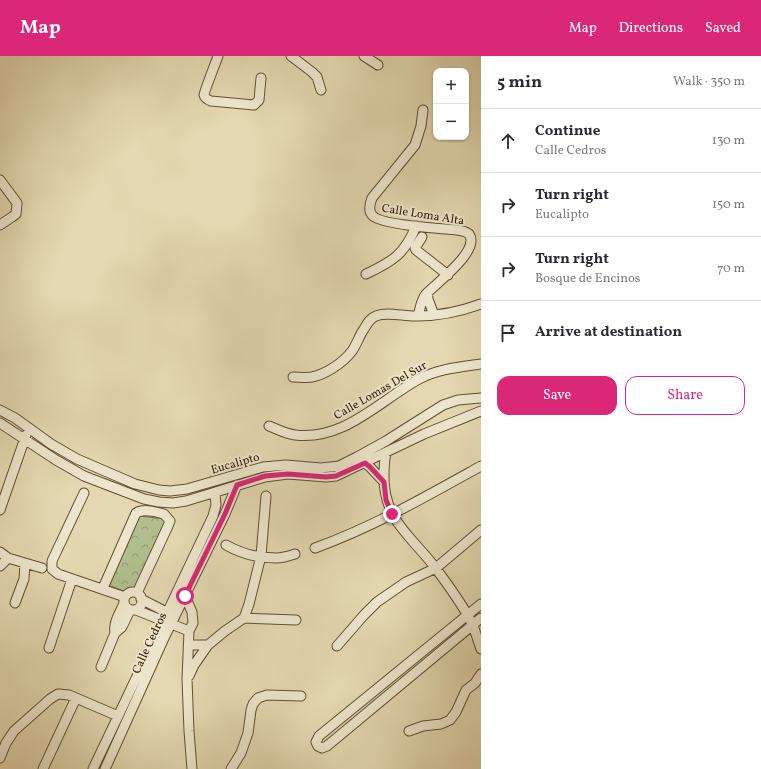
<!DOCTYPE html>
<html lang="en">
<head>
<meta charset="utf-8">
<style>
	body { margin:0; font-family:Vollkorn,serif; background:#f7f7f7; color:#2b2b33 }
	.controls { position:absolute; right:12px; top:12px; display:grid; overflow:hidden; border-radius:8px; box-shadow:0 1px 3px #0004 }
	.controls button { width:36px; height:36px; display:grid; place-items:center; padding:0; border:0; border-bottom:1px solid #e1e1e2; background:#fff; color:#2b2b33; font:20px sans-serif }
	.stop { position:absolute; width:12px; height:12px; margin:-9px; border:3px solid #db2777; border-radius:50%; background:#fff }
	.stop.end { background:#db2777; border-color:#fff; box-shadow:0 1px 4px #0008 }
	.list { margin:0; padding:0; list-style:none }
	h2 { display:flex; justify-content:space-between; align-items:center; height:52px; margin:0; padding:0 16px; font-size:17px }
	h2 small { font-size:13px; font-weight:400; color:#7c7c81 }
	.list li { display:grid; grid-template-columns:26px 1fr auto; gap:12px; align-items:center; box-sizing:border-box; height:64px; padding:0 16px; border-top:1px solid #e1e1e2 }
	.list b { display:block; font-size:15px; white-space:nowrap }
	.list p { margin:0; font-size:13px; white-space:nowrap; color:#7c7c81 }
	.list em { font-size:13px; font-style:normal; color:#7c7c81 }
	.actions { display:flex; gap:8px; padding:12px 16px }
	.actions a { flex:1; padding:9px 0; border:1px solid #db2777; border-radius:12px; text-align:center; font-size:14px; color:#db2777 }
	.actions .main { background:#db2777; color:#fff }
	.icon { flex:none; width:22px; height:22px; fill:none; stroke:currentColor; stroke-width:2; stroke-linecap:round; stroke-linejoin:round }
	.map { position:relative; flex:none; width:481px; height:713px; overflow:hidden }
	header { display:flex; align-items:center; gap:24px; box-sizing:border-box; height:56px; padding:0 20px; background:#db2777; color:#fff }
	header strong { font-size:19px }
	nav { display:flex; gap:22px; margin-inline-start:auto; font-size:14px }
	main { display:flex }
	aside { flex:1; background:#fff }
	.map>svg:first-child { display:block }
	.forest { fill:url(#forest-crowns); stroke:#74704a }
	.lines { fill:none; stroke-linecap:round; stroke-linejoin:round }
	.minor-casing { stroke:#614e32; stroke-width:11 }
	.minor { stroke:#ede6cc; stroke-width:9 }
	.route { stroke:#db2777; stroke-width:5 }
	.labels { text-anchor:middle; stroke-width:4; stroke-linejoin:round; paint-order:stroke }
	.street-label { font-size:12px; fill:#362007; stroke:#ede6cc }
</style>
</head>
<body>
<header>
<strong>Map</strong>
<nav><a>Map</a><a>Directions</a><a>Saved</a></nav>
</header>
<main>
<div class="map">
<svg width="481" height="713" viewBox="0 0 481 713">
	<defs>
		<pattern id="forest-crowns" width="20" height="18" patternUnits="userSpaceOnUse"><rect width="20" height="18" fill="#b1bf8e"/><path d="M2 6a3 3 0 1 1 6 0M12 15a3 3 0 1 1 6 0" fill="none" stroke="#919b72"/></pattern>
	</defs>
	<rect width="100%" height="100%" fill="#e3d8b1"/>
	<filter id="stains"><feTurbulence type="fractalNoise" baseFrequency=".005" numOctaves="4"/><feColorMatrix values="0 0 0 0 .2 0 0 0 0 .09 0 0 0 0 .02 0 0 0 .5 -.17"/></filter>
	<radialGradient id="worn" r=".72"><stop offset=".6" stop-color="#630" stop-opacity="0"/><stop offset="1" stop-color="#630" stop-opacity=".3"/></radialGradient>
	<path class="forest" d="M 139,460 L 166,463 L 133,535 L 126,536 L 108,529 Z"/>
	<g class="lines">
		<defs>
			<path id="minor" d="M 218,0 C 216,6 204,36 204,39 C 205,43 208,44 211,45 L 254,49 L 259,44 L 261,22
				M 291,0 L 312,16 L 317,21 L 321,34
				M 364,0 L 378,9
				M 0,124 L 17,147 L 16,158 L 12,161 L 0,169
				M 422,181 L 415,192 L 416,194 L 448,219
				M 366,218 C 392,206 405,198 416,170
				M 427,237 L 428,243 L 434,259
				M 418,260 C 420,253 421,244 426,238 C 435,228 481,195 469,178 C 463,173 453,174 446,173 C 433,172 378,168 372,159 C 368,154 370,147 372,142 L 415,89 L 421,70 L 423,54
				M 293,321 C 299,321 306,322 312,321 C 326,318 343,307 352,295 C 357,288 359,280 364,273 C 367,268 370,262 376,260 C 388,255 405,261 418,260 C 439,260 462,255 481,248
				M 0,354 L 15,362 L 51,388 L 77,403 L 135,428 L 159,434 L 170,435 L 187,433 L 263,411 L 286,409 L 321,412 L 339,410 L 357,401 L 386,385 L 443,349 L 458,344 L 481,342
				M 0,367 L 56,404 L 84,420 L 144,443 L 159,446 L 173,447 L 186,445 L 265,421 L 288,418 L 326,421 L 336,420 L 424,378 L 481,355
				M 269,370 C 277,373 286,378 295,379 C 344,385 379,345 419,323 C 438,313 460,311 481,308
				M 386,397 C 384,405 384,412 384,421 C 384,466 413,481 437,514 C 448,529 466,553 473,570 C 476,577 478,585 481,593
				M 365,407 L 370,411 L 384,426
				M 84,437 L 52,505 L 52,513 L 58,518 L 125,541
				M 0,454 L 26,379
				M 226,489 C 240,497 259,502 276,502 C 282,502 289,500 295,498
				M 315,492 C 373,471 427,440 481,410
				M 0,496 L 8,502 L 42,512
				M 0,510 L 8,502
				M 103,532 L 136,457 C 144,452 156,456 164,458 L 170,465 L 168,470 L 137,537
				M124 545a9 9 0 1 1 18 0a9 9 0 1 1-18 0Z
				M 185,540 L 192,556 L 193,567 L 189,575 L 187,623 L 189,675 L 192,713
				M 141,543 L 172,559
				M 15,547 L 24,523 L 25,507
				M 481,548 L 319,680 L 316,686 L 318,690 L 322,692 L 327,690 L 481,562
				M 136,554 L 189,575
				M 244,562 L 249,548 L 261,500 L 266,440
				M 115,577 C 113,566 120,557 124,547
				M 189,589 L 208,589
				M 337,590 L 364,559 L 377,546 L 406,526 L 436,512 L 481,474
				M 49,592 L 72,523
				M 101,611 L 115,577 L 122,571 L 130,554
				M 189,620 L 194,609 L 208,589 L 225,575 L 244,562 L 296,564
				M 409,675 L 423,670 L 441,668 L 450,664 L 456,656 L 466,634 L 475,627 L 481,618
				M 0,702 L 6,687 L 14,675 L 50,643 L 58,638 L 69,639 L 118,660
				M 43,713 L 76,642
				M 93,713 L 213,460 L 216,449 L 215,437
				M 105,713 L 165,580 L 225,458 L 237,429
				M 231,713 L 241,697 L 248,677 L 251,654 L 253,648 L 258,642 L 267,639 L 301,640"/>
		</defs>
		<use href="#minor" class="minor-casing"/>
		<use href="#minor" class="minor"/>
	</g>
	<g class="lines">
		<path class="route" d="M 185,540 L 225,458 L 237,429 L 265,420 L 288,418 L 326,421 L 336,420 L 365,407 L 370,411 L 384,426 L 386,444 L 392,458"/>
	</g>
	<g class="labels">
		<g class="street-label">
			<text transform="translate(423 158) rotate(9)" y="4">Calle Loma Alta</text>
			<text transform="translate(380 334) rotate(-30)" y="4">Calle Lomas Del Sur</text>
			<text transform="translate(235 407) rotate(-16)" y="4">Eucalipto</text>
			<text transform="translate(149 587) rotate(-65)" y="4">Calle Cedros</text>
		</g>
	</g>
	<rect width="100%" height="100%" filter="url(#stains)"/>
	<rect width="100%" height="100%" fill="url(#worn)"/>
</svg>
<div class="controls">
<button>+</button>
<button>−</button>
</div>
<div class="stop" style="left:185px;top:540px"></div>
<div class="stop end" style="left:392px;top:458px"></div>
</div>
<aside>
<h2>5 min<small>Walk · 350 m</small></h2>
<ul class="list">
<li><svg class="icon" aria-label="ahead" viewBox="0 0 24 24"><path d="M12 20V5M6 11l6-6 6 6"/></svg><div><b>Continue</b><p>Calle Cedros</p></div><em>130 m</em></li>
<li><svg class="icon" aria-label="right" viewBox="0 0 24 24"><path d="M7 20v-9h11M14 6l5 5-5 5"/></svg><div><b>Turn right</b><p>Eucalipto</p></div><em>150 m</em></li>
<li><svg class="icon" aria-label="right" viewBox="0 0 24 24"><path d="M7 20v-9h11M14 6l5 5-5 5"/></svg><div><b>Turn right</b><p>Bosque de Encinos</p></div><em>70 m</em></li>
<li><svg class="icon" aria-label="arrive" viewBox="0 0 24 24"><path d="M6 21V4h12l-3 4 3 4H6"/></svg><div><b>Arrive at destination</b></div></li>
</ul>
<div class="actions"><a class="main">Save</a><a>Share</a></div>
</aside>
</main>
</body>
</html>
